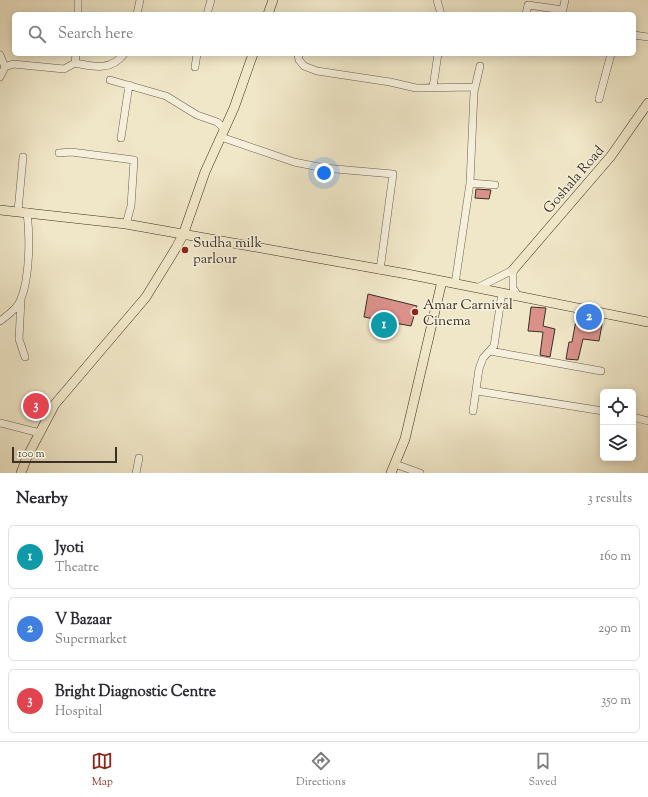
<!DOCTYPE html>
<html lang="en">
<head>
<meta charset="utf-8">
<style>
	body { margin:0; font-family:"Sorts Mill Goudy",serif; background:#f7f7f7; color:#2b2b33 }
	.controls { position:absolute; right:12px; bottom:12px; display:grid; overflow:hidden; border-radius:6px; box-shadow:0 2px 10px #0003 }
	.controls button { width:36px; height:36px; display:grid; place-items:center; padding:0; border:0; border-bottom:1px solid #e1e1e2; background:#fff; color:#2b2b33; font:20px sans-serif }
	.scale { position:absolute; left:12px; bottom:10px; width:105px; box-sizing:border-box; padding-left:4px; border:2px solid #3a3025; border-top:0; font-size:11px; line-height:14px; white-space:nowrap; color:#3a3025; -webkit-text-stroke:3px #f5efdb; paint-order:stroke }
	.you { position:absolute; left:324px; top:173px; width:14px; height:14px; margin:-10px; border:3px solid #fff; border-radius:50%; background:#1a73e8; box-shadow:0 0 0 6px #1a73e833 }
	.badge { display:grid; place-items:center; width:26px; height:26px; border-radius:50%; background:#8f2418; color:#fff; font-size:13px; font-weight:700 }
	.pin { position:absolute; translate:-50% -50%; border:2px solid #fff; box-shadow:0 1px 4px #0006 }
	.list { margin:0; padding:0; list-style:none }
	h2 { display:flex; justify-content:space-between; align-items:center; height:52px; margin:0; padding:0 16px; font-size:17px }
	h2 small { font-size:13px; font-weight:400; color:#7c7c81 }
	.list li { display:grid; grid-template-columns:26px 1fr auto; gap:12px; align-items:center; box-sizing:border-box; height:64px; margin:0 8px 8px; padding:0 8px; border:1px solid #e1e1e2; border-radius:6px }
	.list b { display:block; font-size:15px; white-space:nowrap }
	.list p { margin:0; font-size:13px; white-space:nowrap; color:#7c7c81 }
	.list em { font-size:13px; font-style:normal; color:#7c7c81 }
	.icon { flex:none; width:22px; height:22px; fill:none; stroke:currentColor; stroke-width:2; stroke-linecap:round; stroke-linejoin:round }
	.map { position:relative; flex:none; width:648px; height:473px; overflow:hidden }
	.search { position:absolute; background:#fff; box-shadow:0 2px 10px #0003; left:12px; right:12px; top:12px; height:44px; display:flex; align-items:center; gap:10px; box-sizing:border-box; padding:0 14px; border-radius:6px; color:#7c7c81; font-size:15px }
	.sheet { height:268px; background:#fff }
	nav { display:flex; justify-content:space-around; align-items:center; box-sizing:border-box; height:56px; border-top:1px solid #e1e1e2; background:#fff; font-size:11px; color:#7c7c81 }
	nav a { display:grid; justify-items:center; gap:2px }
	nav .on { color:#8f2418 }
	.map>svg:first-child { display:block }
	.building { fill:#d9918a; stroke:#3a3025 }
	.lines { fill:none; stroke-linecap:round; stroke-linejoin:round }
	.minor-casing { stroke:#685e4e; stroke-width:8 }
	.major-casing { stroke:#3a3025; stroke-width:10 }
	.minor { stroke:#f5efdb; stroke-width:7 }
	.major { stroke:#f0e7c8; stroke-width:9 }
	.poi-dot { fill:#8f2418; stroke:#f5efdb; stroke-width:1.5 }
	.labels { text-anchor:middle; stroke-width:3; stroke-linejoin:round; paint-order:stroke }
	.street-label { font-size:14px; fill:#3a3025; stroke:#f5efdb }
	.poi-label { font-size:14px; fill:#3a3025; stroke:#f5efdb; text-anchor:start }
</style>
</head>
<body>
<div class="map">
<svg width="648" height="473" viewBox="0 0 648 473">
	<rect width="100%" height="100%" fill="#f0e7c8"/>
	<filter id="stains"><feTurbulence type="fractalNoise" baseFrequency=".005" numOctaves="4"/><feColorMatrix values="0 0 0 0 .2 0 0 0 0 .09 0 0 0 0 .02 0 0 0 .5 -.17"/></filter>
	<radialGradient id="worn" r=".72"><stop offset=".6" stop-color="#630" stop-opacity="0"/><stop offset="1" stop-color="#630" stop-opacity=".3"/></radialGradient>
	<path class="building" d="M 476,189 L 491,190 L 489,199 L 475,198 Z
		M 368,294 L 417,306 L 411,326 L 389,322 L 386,334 L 378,333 L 380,320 L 364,317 Z
		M 531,307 L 546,308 L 543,326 L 555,329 L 550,357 L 540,355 L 543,332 L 528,331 Z
		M 577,315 L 603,319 L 599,341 L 583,339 L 578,360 L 566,359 L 569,342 L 572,342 Z
		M 31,399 L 44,405 L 41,412 L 28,406 Z"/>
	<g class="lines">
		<defs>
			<path id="minor" d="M 437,0 L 441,14
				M 78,14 L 78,0
				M 137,14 L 140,0
				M 207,14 L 211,0
				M 526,14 L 528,5 L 563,10
				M 562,14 L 565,0
				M 634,35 L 648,37
				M 298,54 L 299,60 L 304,66 L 317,71 L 390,82 L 416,88 L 475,87
				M 0,55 L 5,67
				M 75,63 C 94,67 111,71 124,54
				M 195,67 L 197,54
				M 0,77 L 5,67 L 13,64 L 64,69 L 75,63 L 76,54
				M 110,80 L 166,96 L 197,115 L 217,122 L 225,129
				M 433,87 L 438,54
				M 599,99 L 611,54
				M 221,137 L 294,162 L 324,168 L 393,174 L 380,270
				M 121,138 L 129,85
				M 59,153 L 71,152 L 134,160 L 131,206 L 126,224
				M 470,183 L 495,185
				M 18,211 L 23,157
				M 455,284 L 470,183 L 474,92 L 480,66
				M 477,288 L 513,270 L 513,288 L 518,296
				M 21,300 L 19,339 L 25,357
				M 0,321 C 7,316 18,308 21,299 C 30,276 30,236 27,212
				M 490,351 L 601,371
				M 477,391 L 603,411
				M 473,411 L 479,369 L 483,358 L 494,346 L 502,293
				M 633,417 L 648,421
				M 0,423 L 40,433
				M 395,464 L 420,473
				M 136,473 L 139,458"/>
			<path id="major" d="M 268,14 L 273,0
				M 0,210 L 126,224 L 407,274 L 648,322
				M 513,270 L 611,156 L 648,103
				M 21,473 L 27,457 L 55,404 L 146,297 L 176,248 L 183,235 L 205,172 L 234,108 L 253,54
				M 391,473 L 405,439 L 442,281"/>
		</defs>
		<use href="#minor" class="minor-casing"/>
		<use href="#major" class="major-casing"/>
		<use href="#minor" class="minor"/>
		<use href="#major" class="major"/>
	</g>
	<g class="poi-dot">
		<circle cx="185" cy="250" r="4"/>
		<circle cx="415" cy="312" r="4"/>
	</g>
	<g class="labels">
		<g class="street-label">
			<text transform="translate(573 179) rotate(-49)" y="5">Goshala Road</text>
		</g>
		<g class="poi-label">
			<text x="193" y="247">Sudha milk<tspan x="193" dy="16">parlour</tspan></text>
			<text x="423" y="309">Amar Carnival<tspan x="423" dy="16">Cinema</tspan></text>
		</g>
	</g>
	<rect width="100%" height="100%" filter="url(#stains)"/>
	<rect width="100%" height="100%" fill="url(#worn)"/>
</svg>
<div class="controls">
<button><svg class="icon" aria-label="locate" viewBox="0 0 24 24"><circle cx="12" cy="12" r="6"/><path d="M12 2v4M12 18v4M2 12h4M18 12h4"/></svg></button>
<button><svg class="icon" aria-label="layers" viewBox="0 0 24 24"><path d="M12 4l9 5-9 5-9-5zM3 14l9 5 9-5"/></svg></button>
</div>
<div class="scale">100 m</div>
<div class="you"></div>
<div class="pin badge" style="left:384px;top:325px;background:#0f9aa8">1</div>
<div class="pin badge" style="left:589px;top:317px;background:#3f7fe0">2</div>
<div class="pin badge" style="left:36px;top:406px;background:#e0444e">3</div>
<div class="search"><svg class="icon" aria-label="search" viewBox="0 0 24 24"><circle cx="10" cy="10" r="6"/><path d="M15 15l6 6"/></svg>Search here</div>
</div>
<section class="sheet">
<h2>Nearby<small>3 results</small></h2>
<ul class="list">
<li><span class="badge" style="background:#0f9aa8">1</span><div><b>Jyoti</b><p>Theatre</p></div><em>160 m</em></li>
<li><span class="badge" style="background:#3f7fe0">2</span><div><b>V Bazaar</b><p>Supermarket</p></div><em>290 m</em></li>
<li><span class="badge" style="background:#e0444e">3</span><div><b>Bright Diagnostic Centre</b><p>Hospital</p></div><em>350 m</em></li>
</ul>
</section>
<nav>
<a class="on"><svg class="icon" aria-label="map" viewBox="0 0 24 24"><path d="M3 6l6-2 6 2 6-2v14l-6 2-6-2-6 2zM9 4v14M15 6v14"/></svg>Map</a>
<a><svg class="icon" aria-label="directions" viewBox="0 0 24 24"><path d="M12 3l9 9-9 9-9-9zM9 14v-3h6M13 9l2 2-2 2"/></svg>Directions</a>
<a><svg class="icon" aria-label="saved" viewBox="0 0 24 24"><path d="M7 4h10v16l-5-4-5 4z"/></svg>Saved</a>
</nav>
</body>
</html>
